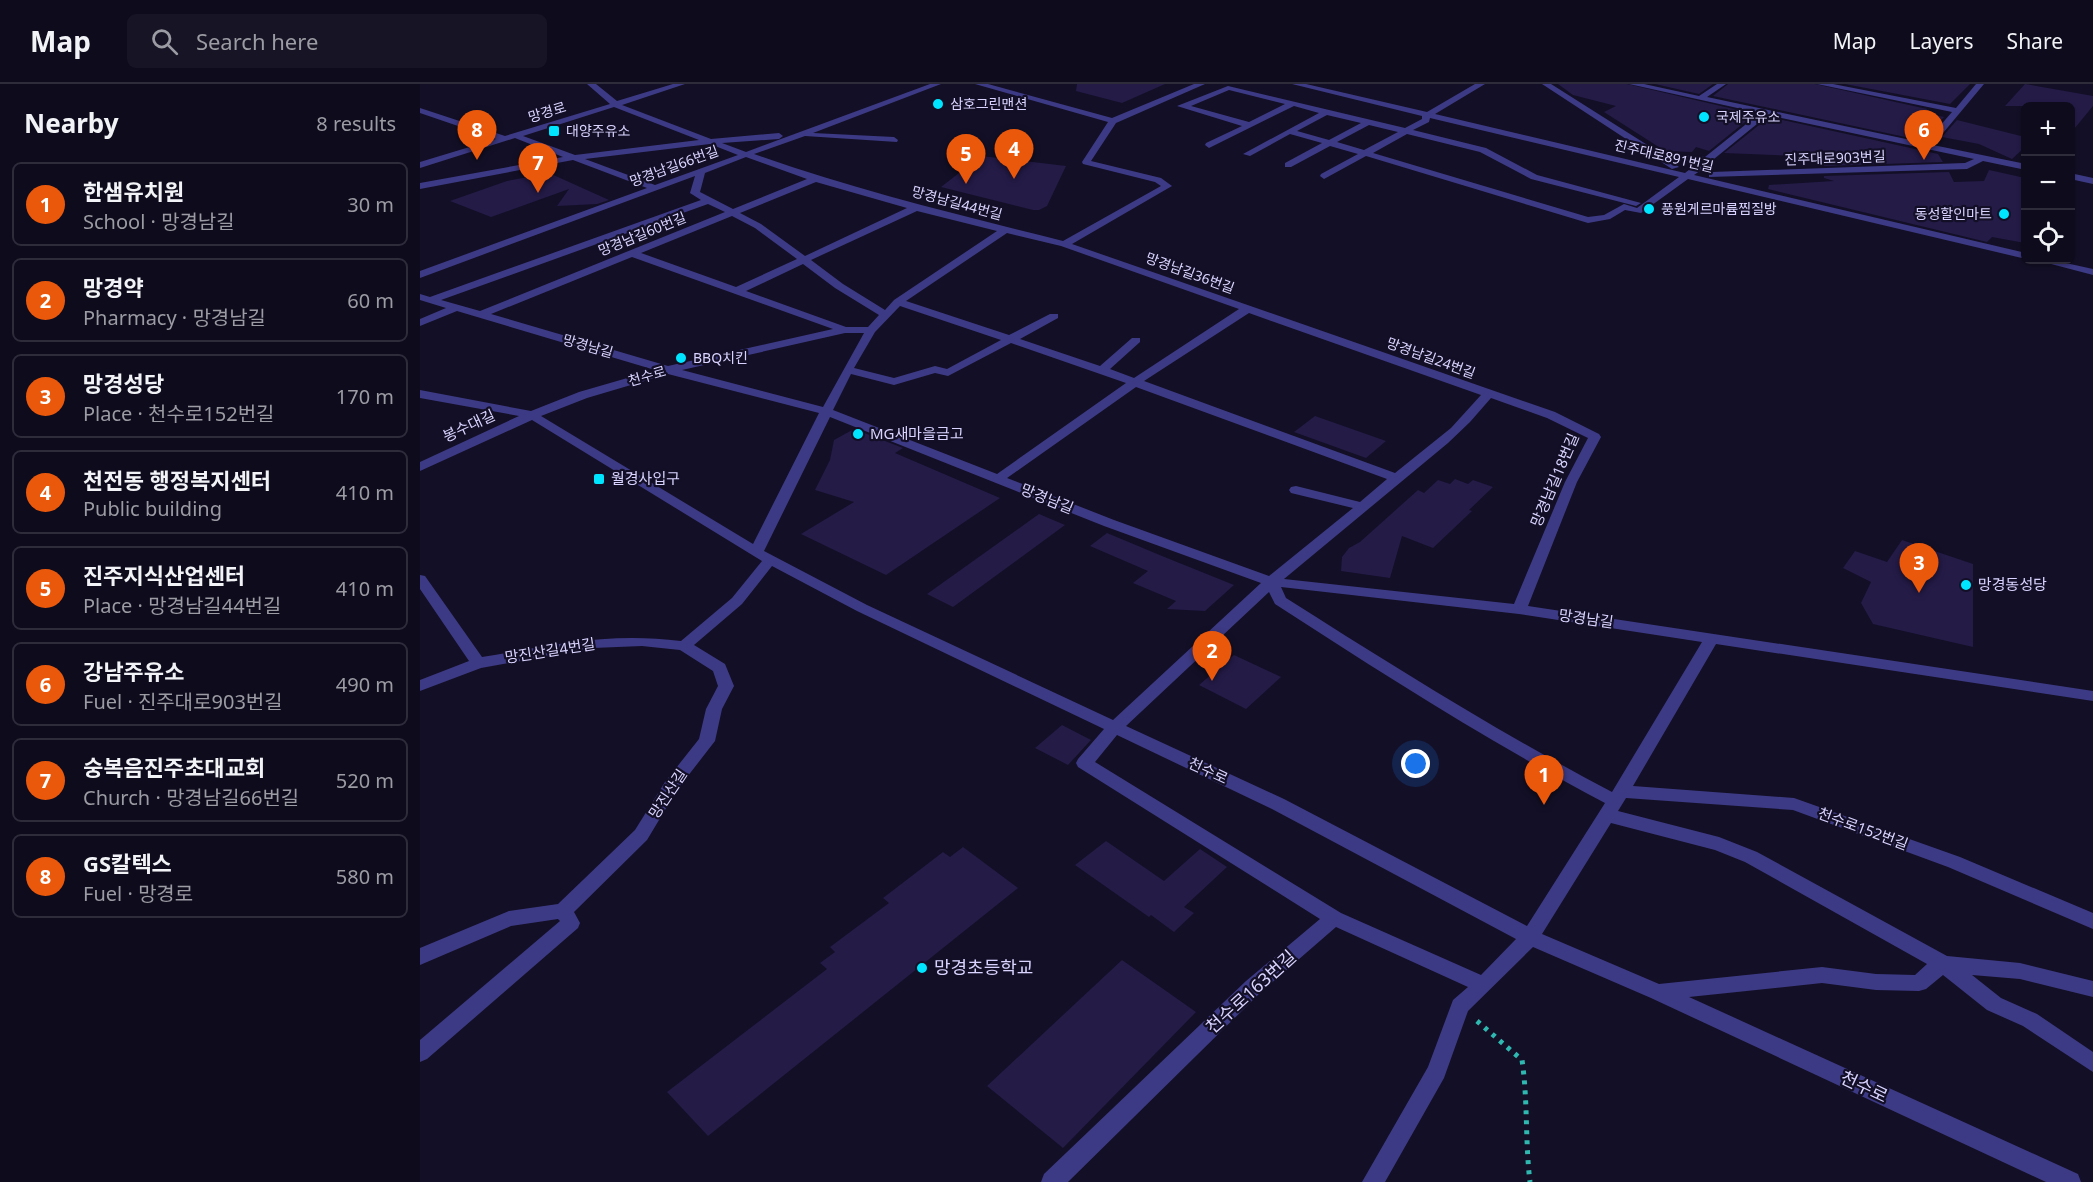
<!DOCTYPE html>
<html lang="en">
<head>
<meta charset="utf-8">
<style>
	body { margin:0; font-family:"Noto Sans","Noto Sans KR",sans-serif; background:#171425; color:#f1f3f6 }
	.controls { position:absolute; right:18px; top:18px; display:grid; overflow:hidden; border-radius:9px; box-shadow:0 2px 4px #0004 }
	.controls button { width:54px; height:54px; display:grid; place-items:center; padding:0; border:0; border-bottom:2px solid #2e2b3b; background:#0e0b1c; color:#f1f3f6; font:30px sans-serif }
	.you { position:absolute; left:996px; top:680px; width:21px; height:21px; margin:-15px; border:4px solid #fff; border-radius:50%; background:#1a73e8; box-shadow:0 0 0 9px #1a73e833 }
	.badge { display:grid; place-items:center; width:39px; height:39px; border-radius:50%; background:#ea580c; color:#fff; font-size:20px; font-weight:700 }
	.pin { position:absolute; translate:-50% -50px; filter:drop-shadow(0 2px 3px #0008) }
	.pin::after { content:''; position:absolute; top:32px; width:21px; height:18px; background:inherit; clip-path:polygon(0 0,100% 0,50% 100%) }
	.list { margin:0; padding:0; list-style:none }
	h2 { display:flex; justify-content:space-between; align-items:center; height:78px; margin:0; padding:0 24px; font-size:26px }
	h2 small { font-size:20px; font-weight:400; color:#9b9ba3 }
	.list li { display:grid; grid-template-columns:39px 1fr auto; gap:18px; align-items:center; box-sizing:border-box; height:84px; margin:0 12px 12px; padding:0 12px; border:2px solid #2e2b3b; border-radius:9px }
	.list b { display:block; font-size:22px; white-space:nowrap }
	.list p { margin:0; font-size:20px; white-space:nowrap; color:#9b9ba3 }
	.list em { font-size:20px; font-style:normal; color:#9b9ba3 }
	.icon { flex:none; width:33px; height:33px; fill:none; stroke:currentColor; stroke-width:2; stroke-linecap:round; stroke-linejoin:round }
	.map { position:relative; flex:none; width:1673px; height:1098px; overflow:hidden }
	header { display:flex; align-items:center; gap:36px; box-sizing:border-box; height:84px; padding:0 30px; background:#0e0b1c; border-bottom:2px solid #2e2b3b }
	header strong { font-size:28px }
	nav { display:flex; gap:33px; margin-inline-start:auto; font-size:21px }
	.search { width:420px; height:54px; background:#171425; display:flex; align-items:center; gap:15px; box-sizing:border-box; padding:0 21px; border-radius:9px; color:#9b9ba3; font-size:22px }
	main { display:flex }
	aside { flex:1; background:#0e0b1c }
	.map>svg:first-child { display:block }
	.building { fill:#241b47 }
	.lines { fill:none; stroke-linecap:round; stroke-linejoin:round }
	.path { stroke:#2fb8b0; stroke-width:5; stroke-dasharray:4 6; stroke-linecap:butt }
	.minor { fill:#3d3a85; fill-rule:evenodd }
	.poi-dot { fill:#00e5ff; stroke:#130f26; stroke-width:2 }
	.labels { text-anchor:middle; stroke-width:4.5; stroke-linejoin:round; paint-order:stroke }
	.far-poi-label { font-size:14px; fill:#d9d4ff; stroke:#130f26; text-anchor:start }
	.far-street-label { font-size:14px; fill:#d9d4ff; stroke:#130f26 }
	.street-label { font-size:15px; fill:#d9d4ff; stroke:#130f26 }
	.poi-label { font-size:15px; fill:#d9d4ff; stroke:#130f26; text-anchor:start }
	.near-poi-label { font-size:18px; fill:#d9d4ff; stroke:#130f26; text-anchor:start }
	.near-street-label { font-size:18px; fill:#d9d4ff; stroke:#130f26 }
</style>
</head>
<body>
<header>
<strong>Map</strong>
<div class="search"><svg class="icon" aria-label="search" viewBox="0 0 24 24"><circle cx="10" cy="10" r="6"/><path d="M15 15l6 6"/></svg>Search here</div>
<nav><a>Map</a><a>Layers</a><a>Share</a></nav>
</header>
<main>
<aside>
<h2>Nearby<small>8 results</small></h2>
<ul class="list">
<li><span class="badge">1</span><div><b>한샘유치원</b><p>School · 망경남길</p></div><em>30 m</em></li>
<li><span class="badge">2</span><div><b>망경약</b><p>Pharmacy · 망경남길</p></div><em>60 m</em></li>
<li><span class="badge">3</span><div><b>망경성당</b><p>Place · 천수로152번길</p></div><em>170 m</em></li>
<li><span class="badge">4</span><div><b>천전동 행정복지센터</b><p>Public building</p></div><em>410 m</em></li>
<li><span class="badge">5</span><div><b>진주지식산업센터</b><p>Place · 망경남길44번길</p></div><em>410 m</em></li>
<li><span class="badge">6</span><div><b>강남주유소</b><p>Fuel · 진주대로903번길</p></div><em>490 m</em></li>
<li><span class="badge">7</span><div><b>숭복음진주초대교회</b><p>Church · 망경남길66번길</p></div><em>520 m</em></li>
<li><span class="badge">8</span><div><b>GS칼텍스</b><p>Fuel · 망경로</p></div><em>580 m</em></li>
</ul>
</aside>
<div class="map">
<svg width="1673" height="1098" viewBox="0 0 1673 1098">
	<rect width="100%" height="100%" fill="#130f26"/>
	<path class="building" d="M 657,0 L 745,0 L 702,19 L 656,7 Z
		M 1138,0 L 1207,0 L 1335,30 L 1289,67 L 1276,63 L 1272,68 L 1245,67 L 1184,28 L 1196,22 L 1153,11 Z
		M 1235,0 L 1293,0 L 1279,10 Z
		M 1308,0 L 1395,0 L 1507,25 L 1506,29 L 1524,33 L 1504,57 L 1293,12 Z
		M 1425,0 L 1550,0 L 1530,20 Z
		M 1605,0 L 1673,12 L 1673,22 L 1650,50 L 1650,22 L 1585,22 Z
		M 1349,33 L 1518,70 L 1523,78 L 1404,82 L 1404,73 L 1304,69 Z
		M 1537,36 L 1605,53 L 1605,63 L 1592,75 L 1559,60 L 1522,53 Z
		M 561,72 L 646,82 L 627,122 L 619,126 L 613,126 L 521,103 Z
		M 1569,86 L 1605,94 L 1605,159 L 1572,153 L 1567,158 L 1348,105 L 1349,101 L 1414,97 L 1404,94 L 1404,92 L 1529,88 L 1534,98 L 1564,97 Z
		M 129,89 L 189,116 L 177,120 L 137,122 L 149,105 L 71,133 L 30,117 L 87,97 Z
		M 895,332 L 966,357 L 946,374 L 874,348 Z
		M 434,345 L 483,364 L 475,369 L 580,414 L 466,491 L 381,450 L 434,418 L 395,406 L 410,376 L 414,356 Z
		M 1035,395 L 1048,400 L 1053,396 L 1073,403 L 1049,426 L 1052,427 L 1013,464 L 982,452 L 970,494 L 921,487 L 922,473 L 929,464 L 940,458 L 998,406 L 1004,409 L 1018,396 L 1030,400 Z
		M 619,430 L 645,441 L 533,523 L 507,510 Z
		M 687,449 L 742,472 L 814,501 L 785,527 L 747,525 L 756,517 L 713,499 L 728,487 L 670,462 Z
		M 1482,456 L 1553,480 L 1553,563 L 1453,540 L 1441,519 L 1451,498 L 1423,484 L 1435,467 L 1467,478 Z
		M 814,571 L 861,593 L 826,625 L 779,601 Z
		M 642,641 L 671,656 L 648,681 L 615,664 Z
		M 686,757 L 744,797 L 780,765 L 807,783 L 764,823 L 774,829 L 754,848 L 731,831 L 729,833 L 655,781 Z
		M 543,763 L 598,804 L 288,1052 L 247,1008 L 407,885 L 400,879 L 415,868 L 410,863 L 469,819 L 463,814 L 523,768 L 530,773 Z
		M 702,876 L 776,928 L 643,1064 L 567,1002 Z"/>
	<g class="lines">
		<path class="path" d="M 1057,937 L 1102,976 C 1108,1017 1105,1057 1110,1098"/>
		<path class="minor" d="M 167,0 L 176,0 L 197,17 L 253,0 L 265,0 L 202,21 L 291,55 L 359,49 L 363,52 L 359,55 L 302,59 L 326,68 L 510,0 L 521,0 L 393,49 L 474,53 L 478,56 L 477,58 L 385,52 L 334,70 C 435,106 539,131 643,157 L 741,102 L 735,98 L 663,80 L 662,78 L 688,38 L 555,0 L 568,0 L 692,34 L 774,0 L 785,0 L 696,39 L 671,77 L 741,94 L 752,102 L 652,160 L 1135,328 L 1179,350 L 1181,353 L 1157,398 L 1108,522 L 1673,607 L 1673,617 L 1296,560 L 1213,702 L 1374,714 L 1540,773 L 1673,829 L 1673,845 L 1528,783 L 1373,726 L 1206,714 L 1198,727 L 1299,753 L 1337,768 L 1527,872 L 1600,879 L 1673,897 L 1673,913 L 1600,895 L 1552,891 L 1581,914 L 1617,930 L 1673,968 L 1673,988 L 1603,942 L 1567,926 L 1523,891 L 1506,905 L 1499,907 L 1456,906 L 1402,899 L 1269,913 L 1658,1090 L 1661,1098 L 1626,1098 L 1231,914 L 1113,863 L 1048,927 L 1024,994 L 965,1098 L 942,1098 L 1008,983 L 1033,916 L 1048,903 L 916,843 L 840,909 L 648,1098 L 621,1098 L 624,1090 L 826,897 L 900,835 L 658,683 L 656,679 L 658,675 L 684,645 L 437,527 L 352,482 L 322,520 L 274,561 L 305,580 L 314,602 L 302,625 L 295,657 L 257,706 L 227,756 L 154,828 L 160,839 L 158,844 L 7,975 L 0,978 L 0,956 L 140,837 L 138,835 L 91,842 L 0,881 L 0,864 L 89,827 L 138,820 L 215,746 L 245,698 L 279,655 L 286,625 L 298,602 L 293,587 L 260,566 L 222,562 L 173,564 L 61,584 L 0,607 L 0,596 L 49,577 L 0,505 L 0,491 L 5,492 L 62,573 C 133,561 188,548 261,557 L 312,514 L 342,477 L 112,336 L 0,387 L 0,378 L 99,332 L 0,314 L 0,306 L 111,327 L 159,308 L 235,286 L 37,227 L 0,242 L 0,235 L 26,224 L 0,216 L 0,210 L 10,213 L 281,116 L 270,109 L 275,92 L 0,194 L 0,187 L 227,104 L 153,76 L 0,105 L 0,99 L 143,73 L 95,54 L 0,84 L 0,78 L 76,55 L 0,29 L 0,24 L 85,52 L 190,20 ZM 194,23 L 279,56 L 155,71 L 103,52 ZM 290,60 L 318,71 L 235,101 L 165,75 ZM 326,73 L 387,95 L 313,125 L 280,108 L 285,89 ZM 396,98 L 487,124 L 385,172 L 341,140 L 320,129 ZM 288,120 L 305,128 L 60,227 L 21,216 ZM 497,127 L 577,147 L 474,216 L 465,226 L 423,200 L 391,176 ZM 312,132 L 335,144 L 377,175 L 316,203 L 221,169 ZM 587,149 L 641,162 L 819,225 L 714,294 L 690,285 L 720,258 L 720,254 L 712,254 L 680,282 L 600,255 L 638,234 L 638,230 L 630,230 L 589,251 L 486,217 ZM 212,173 L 413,245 L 248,282 L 71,230 ZM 383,180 L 415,204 L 459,231 L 448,243 L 426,243 L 326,207 ZM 480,222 L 581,256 L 527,285 L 515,282 L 474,294 L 434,284 L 455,248 ZM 829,229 L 1061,311 L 1031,344 L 975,389 L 724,297 ZM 425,249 L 444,249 L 403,323 L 262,286 ZM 591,259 L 706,299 L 577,390 L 413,326 L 431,290 L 474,301 L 515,289 L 528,292 ZM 248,290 L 399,329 L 333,460 L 121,332 L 167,314 ZM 716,303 L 967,395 L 940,418 L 876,402 L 871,403 L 869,406 L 871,409 L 933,424 L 849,492 L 694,436 L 587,394 ZM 1071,314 L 1127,334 L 1168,354 L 1145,398 L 1094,520 L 864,495 L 1028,359 L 1050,338 ZM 410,333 L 684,442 L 841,499 L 693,636 L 447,521 L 344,467 ZM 861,503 L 1099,530 L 1282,558 L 1192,708 C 1080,649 973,582 866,514 ZM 849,508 L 855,520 C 963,590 1071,659 1185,719 L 1107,842 L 864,715 L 706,642 ZM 697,651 L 852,725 L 1096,855 L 1061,891 L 921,829 L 675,678 ZM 1191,739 L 1295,766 L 1325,778 L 1507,880 L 1495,891 L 1456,890 L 1402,883 L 1239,900 L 1122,850 Z
			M 872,0 L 886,0 L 1007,28 L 1055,0 L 1065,0 L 1015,30 L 1265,89 L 1279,78 L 1249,75 L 1259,83 L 1252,85 L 1122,0 L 1131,0 L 1240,69 L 1285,73 L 1340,29 L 1209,0 L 1224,0 L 1279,12 L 1297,0 L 1306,0 L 1287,13 L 1505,59 L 1532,28 L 1397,0 L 1413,0 L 1536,24 L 1556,0 L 1564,0 L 1513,61 L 1606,80 L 1606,86 L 1563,77 L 1547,85 L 1289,93 L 1289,89 L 1292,88 L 1545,79 L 1554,75 L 1348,31 L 1294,75 L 1293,78 L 1274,91 L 1606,169 L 1606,175 L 1268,95 L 1221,129 L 1205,126 L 1190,135 L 1168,139 L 946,72 L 904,95 L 900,92 L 901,90 L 938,70 L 910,62 L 871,83 L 865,83 L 865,79 L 902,59 L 870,50 L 830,72 L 823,70 L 899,29 L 874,22 L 789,64 L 785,61 L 786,59 L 822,42 L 757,22 L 808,2 L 985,44 L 1002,35 L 1002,32 ZM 809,6 L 865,20 L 829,38 L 771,22 ZM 907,31 L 941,39 L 909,56 L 877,47 ZM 1010,34 L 1259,93 L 1217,124 L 1204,120 L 1184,131 L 1168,133 L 953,69 L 987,50 L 1060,68 L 1111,95 L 1216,122 L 1221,119 L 1117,91 L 1066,64 L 993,46 L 1009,38 ZM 949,41 L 978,48 L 944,66 L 917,58 Z
			M 1650,89 L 1673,94 L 1673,100 L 1650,95 Z
			M 1616,176 L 1632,176 L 1673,185 L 1673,191 Z"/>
	</g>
	<g class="poi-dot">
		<circle cx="518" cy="20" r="6"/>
		<circle cx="1284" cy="33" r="6"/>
		<rect x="128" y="41" width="12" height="12" rx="3"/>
		<circle cx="1229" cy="125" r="6"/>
		<circle cx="1584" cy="130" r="6"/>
		<circle cx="261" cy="274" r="6"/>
		<circle cx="438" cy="350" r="6"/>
		<rect x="173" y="389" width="12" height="12" rx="3"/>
		<circle cx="1546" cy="501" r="6"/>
		<circle cx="502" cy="884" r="6"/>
	</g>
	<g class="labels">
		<g class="far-poi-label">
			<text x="530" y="25">삼호그린맨션</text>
			<text x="1296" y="38">국제주유소</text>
			<text x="146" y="52">대양주유소</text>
			<text x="1241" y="130">풍원게르마륨찜질방</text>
			<text x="1572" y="135" text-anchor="end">동성할인마트</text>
			<text x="273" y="279">BBQ치킨</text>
		</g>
		<g class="far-street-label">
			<text transform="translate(127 28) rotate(-17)" y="5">망경로</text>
			<text transform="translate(1244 72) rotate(13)" y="5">진주대로891번길</text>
			<text transform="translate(1415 74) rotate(-2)" y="5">진주대로903번길</text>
			<text transform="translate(254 82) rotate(-20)" y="5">망경남길66번길</text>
			<text transform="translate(537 119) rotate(15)" y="5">망경남길44번길</text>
			<text transform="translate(222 150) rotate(-22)" y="5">망경남길60번길</text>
			<text transform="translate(770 189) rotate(20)" y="5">망경남길36번길</text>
			<text transform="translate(168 262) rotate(16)" y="5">망경남길</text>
			<text transform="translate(1011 274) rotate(20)" y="5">망경남길24번길</text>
			<text transform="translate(227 292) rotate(-16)" y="5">천수로</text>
		</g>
		<g class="street-label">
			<text transform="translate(49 342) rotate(-25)" y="5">봉수대길</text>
			<text transform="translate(1135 396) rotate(-67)" y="5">망경남길18번길</text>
			<text transform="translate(627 415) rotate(22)" y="5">망경남길</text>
			<text transform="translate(1166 535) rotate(8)" y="5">망경남길</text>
			<text transform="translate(130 567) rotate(-9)" y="5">망진산길4번길</text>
			<text transform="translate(788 687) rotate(25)" y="5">천수로</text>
			<text transform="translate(248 710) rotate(-56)" y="5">망진산길</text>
			<text transform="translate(1443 745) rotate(20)" y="5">천수로152번길</text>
		</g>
		<g class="poi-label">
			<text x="450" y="355">MG새마을금고</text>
			<text x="191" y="400">월경사입구</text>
			<text x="1558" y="506">망경동성당</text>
		</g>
		<g class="near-poi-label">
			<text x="514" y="890">망경초등학교</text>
		</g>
		<g class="near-street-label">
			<text transform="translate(831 908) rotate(-42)" y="6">천수로163번길</text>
			<text transform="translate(1444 1003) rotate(25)" y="6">천수로</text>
		</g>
	</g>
</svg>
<div class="controls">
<button>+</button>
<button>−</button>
<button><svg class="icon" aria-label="locate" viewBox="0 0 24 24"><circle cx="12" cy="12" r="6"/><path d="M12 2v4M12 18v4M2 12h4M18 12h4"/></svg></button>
</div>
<div class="you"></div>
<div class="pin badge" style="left:1124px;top:721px">1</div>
<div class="pin badge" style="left:792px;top:597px">2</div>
<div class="pin badge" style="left:1499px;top:509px">3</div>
<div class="pin badge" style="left:594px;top:95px">4</div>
<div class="pin badge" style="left:546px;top:100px">5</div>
<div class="pin badge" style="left:1504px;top:76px">6</div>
<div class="pin badge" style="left:118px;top:109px">7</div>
<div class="pin badge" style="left:57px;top:76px">8</div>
</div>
</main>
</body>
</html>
